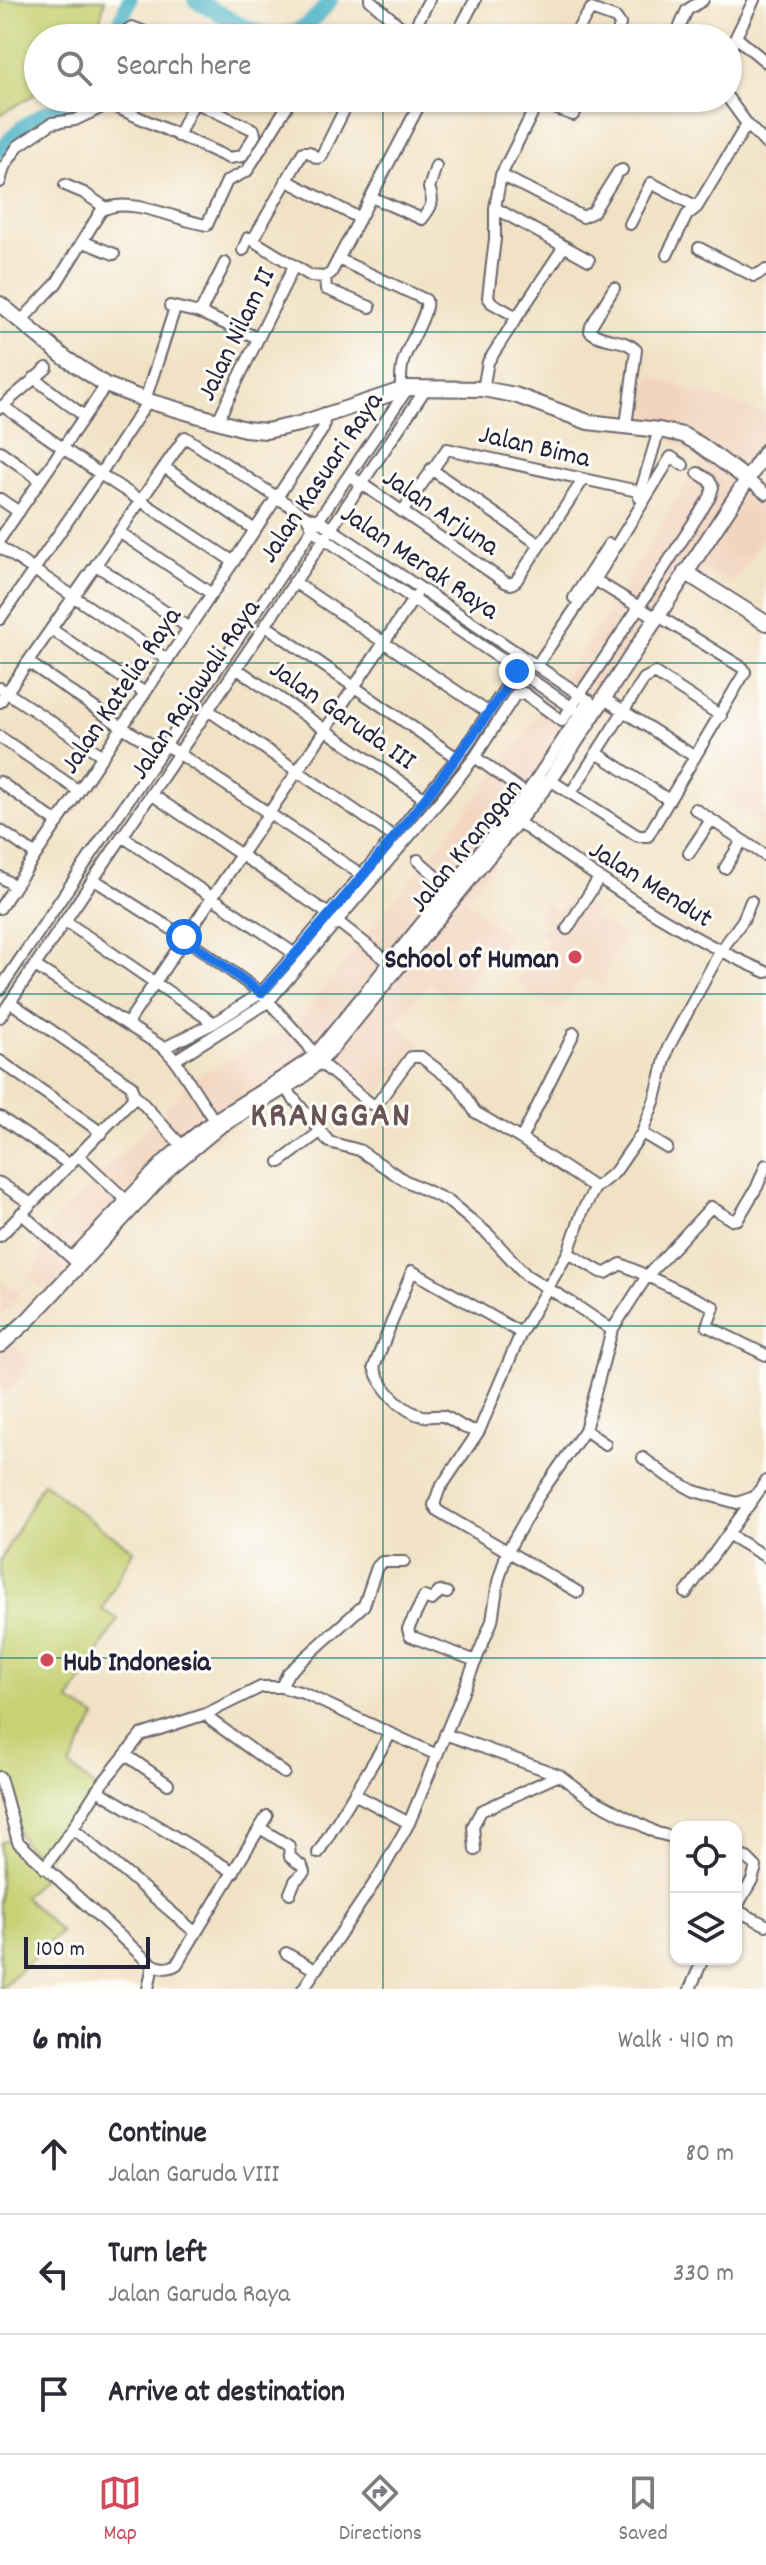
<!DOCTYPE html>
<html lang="en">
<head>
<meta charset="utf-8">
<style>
	body { margin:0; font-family:Dekko,sans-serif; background:#f2f2f3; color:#2b2b33 }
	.controls { position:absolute; right:24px; bottom:24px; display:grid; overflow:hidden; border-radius:16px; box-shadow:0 2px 6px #0004 }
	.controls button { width:72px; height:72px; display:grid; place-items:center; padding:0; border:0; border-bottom:2px solid #e1e1e2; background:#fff; color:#2b2b33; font:40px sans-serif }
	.scale { position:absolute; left:24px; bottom:20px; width:126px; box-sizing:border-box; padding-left:8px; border:4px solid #22223b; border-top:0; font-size:22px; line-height:28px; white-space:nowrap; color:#22223b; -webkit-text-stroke:6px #fdfcf7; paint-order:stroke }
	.stop { position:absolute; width:24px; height:24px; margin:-18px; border:6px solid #1a73e8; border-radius:50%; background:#fff }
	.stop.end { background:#1a73e8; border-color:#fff; box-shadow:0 2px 8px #0008 }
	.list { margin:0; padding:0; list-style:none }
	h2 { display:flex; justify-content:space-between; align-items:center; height:104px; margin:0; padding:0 32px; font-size:34px }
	h2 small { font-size:26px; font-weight:400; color:#7c7c81 }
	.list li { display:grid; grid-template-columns:52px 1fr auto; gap:24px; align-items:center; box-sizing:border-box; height:120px; padding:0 32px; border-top:2px solid #e1e1e2 }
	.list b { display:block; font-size:30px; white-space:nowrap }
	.list p { margin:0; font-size:26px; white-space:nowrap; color:#7c7c81 }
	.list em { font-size:26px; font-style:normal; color:#7c7c81 }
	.icon { flex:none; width:44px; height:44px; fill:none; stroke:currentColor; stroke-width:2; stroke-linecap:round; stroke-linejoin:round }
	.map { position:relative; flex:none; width:766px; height:1989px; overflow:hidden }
	.search { position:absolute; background:#fff; box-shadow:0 2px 6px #0004; left:24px; right:24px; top:24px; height:88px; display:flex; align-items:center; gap:20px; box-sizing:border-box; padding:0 28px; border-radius:44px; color:#7c7c81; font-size:30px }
	.sheet { height:464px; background:#fff }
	nav { display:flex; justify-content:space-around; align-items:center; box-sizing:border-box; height:112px; border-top:2px solid #e1e1e2; background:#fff; font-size:22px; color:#7c7c81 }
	nav a { display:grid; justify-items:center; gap:4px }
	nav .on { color:#d1495b }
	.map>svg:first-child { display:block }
	.built { fill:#f2d4be }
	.green { fill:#c6d274; stroke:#747a58; stroke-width:2 }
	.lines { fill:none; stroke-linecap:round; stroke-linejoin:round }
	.river { stroke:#46b1c5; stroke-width:16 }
	.street-casing { stroke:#6a656b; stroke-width:14 }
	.secondary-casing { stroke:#6a656b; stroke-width:18 }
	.street { stroke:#fff; stroke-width:10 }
	.secondary { stroke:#fff; stroke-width:14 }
	.route { stroke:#1a73e8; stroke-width:10 }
	.grid { fill:none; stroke:#0f766e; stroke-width:2; stroke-opacity:0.55 }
	.poi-dot { fill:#d1495b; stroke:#fdfcf7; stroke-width:3 }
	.labels { text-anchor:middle; stroke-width:6; stroke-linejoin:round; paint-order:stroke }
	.street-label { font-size:28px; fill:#22223b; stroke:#fdfcf7 }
	.poi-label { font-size:28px; font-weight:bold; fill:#22223b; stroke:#fdfcf7; text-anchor:end }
	.district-label { font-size:36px; font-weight:bold; letter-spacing:2px; fill:#685458; stroke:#fdfcf7 }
</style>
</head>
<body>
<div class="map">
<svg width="766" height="1989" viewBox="0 0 766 1989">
	<rect width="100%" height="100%" fill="#fdfcf7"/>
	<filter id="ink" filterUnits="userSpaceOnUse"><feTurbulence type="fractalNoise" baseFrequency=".0125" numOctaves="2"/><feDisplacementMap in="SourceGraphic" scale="16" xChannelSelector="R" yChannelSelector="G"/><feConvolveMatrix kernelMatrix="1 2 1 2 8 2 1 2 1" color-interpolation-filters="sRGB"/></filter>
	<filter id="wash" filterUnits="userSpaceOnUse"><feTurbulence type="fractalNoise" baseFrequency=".006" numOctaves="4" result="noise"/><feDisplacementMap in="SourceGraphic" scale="32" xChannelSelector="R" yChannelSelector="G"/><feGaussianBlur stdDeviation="1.8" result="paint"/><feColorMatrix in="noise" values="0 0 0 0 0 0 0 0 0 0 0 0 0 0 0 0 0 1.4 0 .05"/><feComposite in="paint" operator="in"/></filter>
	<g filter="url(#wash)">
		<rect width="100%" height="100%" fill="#f1e2c5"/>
		<path class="built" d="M 650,376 L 766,414 L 766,445 L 743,481 L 766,494 L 766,531 L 733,586 L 702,568 L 542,805 L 465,899 L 509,937 L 454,1001 L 429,983 L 396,1024 L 421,1043 L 371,1104 L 325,1066 L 303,1090 L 235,1123 L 192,1160 L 180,1163 L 61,1302 L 30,1280 L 0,1319 L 0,1282 L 21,1290 L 39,1262 L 40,1235 L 196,1077 L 294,1025 L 497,773 L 560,684 L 619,594 L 701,459 L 640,423 Z
			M 766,701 L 766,830 L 709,789 Z
			M 571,898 L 578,903 L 581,900 L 596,910 L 592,917 L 624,935 L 600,986 L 583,975 L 558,1013 L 516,981 L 550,940 L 539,931 L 545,924 L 536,916 L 547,904 L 559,912 Z
			M 0,1329 L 32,1363 L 2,1399 L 0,1397 Z"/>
		<path class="green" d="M 0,0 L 105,0 L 99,23 L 90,38 L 38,38 L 38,92 L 0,115 Z
			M 43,1482 L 75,1509 L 133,1550 L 102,1610 L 118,1619 L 69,1701 L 96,1717 L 70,1766 L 97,1790 L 43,1863 L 24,1843 L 19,1835 L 0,1759 L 0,1561 Z
			M 11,1838 L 14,1848 L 43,1878 L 24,1896 L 61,1932 L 0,1989 L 0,1843 Z"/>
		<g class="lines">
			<path class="river" d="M 195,0 C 248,27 286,63 330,0
				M 122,38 L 121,21 L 129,0
				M 0,150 L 24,126 L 46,113 L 81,106 L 92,98"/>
		</g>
	</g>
	<g filter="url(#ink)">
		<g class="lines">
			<defs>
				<path id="street" d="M 370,0 L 401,27 L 393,38
					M 401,27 L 414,29 L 429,0
					M 736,37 L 766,62
					M 127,38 L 127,30 L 132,27 L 161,38
					M 455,38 L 475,0
					M 572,38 L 591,9 L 616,18 L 620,24 L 617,38
					M 675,38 L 687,10 L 703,0
					M 728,53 L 754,0
					M 350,98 L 321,157 L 317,158 L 309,152 L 303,152 L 254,238 L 257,243 L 311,276 L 325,277 L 331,273 L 423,98
					M 728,98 L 747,124
					M 538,102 L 573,115 L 584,98
					M 178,136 L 196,98
					M 501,175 L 583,217 L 593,212 L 618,172 L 622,170
					M 286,180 L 359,218
					M 0,182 L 4,167 L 18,146 L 52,123 L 75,120 L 109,104 L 229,158 L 242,156 L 255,135 L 254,130 L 186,98
					M 65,185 L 84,193 L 106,208
					M 371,197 L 422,219 C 431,208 435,202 429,188 L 436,166
					M 495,208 L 589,260
					M 630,224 L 651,183 L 697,207
					M 84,242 L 114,254
					M 699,248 L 754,276 L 766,270
					M 243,250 L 248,238 L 254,238
					M 667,255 L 687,215 L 697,207 L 747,124 L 766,144
					M 338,259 L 426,300 C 429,314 409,343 404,359 C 400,369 401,379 401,390
					M 325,277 L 326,289 L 370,307
					M 614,288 L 591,326 L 590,331 C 603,343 623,337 636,350 L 626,426
					M 170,306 L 200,313 L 258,338
					M 200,313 L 225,263
					M 517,317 L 563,248
					M 21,321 L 56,284 L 101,211 C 126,194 179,221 207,225 L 227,181 L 247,171 L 292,98
					M 34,378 L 84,416
					M 483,389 L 488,362 L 517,317 L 492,303 L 488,297 L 495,239 L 495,208 L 501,175 L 540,98
					M 145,400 L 175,308
					M 3,406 L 100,474 L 234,562
					M 0,408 L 47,368
					M 217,422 L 294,266
					M 0,451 L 40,480
					M 164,467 L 255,530
					M 431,469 L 540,545
					M 349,475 L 505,582 L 511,584 L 516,581 L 583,480
					M 748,480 L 766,494
					M 639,497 L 659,430
					M 0,499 L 19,512
					M 402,512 L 447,449 L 642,492
					M 119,532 L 212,594
					M 0,539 L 106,385
					M 0,547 L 168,660
					M 96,565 L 189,628
					M 595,580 L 655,617
					M 294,582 L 489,713
					M 574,598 L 609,544
					M 0,619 L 100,474 L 148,401
					M 265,625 L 457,758
					M 51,629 L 145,693
					M 28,662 L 122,727 L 162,751
					M 537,665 L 595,580 L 671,457 L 683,465
					M 236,668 L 424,798
					M 0,688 L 103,756
					M 603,698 L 695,757
					M 0,702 L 185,437 L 307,517
					M 574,709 L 324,538 L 313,530 L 307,517 L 318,520 L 585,698
					M 208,710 L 394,837
					M 0,737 L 79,791
					M 166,745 L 362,875
					M 597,753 L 669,800
					M 475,757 L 526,794
					M 550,780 L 638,836 L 648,836 L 745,672 L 743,668 L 657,615
					M 0,782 L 58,823
					M 571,793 L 644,679 L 655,673 L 721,716
					M 151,794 L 330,915
					M 695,809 L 766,856
					M 518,822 C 598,878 676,933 766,972
					M 0,830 L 36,855
					M 122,836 L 295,954
					M 689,853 L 711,820
					M 418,860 L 453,891
					M 725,868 L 742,841
					M 0,877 L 15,886
					M 93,879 L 184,937 L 261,993 L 308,1045 L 318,1061 L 371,1104 L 377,1104 L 411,1057 L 421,1057 L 458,1085 L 475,1112 L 521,1139 L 595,1188
					M 0,908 L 323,429 L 325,413
					M 65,921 L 214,1023
					M 338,922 L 390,963
					M 567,929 L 599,878
					M 35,966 L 164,1048 L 175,1060 L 217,1125
					M 0,989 L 408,388
					M 0,1017 L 427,387
					M 127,1024 L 416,595
					M 164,1048 L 214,1023 L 261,993 L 394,837 L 464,749 L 517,671
					M 175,1060 L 268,1002 L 442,798 L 475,757 L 515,695 L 524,693 L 562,721 L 639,607 L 710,497 L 713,487 L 709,480 L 698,473
					M 0,1061 L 102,1133
					M 285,1088 L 329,1142 L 359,1150 L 404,1180 L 448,1201 L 488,1234 L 526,1275 L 572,1303
					M 134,1094 L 181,1145
					M 0,1117 L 70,1165
					M 642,1133 L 667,1148
					M 521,1139 L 574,1033
					M 79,1156 L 130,1204
					M 280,1162 L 320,1132
					M 0,1183 L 30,1203
					M 21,1213 L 76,1262
					M 0,1236 L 133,1099 L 132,1086 L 10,1002
					M 568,1253 L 601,1272 L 606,1273 L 621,1264 L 714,1307 L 707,1326 L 766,1355
					M 72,1257 L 164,1160 C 180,1146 196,1132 213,1120 C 247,1098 281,1079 314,1055 L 526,794 L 589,700
					M 578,1307 L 612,1330
					M 585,1430 L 605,1444
					M 479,1431 C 459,1429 458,1421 443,1416 C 437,1415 430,1417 423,1416 C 402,1412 380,1387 374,1367 L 412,1271 L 521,1333
					M 643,1458 L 667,1476 L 694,1491 L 737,1503 L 754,1497
					M 729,1535 L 766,1557
					M 578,1592 L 438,1511 L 434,1505 L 439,1490 L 479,1431 L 521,1333 L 568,1253 L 583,1210 L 595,1188 L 615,1172 L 642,1133 L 655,1099 L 668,1048 L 720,952 L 743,920 L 751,901
					M 447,1593 L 440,1591 L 432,1600 L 424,1597 L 408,1629 L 410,1636 L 476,1661
					M 686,1593 L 766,1481
					M 281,1687 L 288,1673 L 364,1605 L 377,1567 L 382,1562 L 404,1562
					M 206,1714 L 212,1721 L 284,1773
					M 445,1734 L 559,1775 L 588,1797 L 657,1833 L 676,1838
					M 126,1755 L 168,1784
					M 0,1777 L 18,1842 L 144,1958 C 153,1966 166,1972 177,1964 L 267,1816
					M 357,1789 L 358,1796 L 409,1823
					M 97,1790 L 234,1872
					M 73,1828 L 196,1933
					M 260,1828 L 289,1846 L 290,1857 L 302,1866 L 304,1872 L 295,1881 L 290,1893
					M 475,1850 L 473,1826 L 481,1811 L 559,1775
					M 318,1853 L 390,1735
					M 736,1855 L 747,1858 L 756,1867 L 752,1880 L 736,1908
					M 44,1868 L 73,1828 L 97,1790 L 141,1735 L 206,1714 L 261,1687 L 281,1687 L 303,1693 L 437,1755
					M 736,1910 L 766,1925
					M 286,1953 L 315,1970
					M 148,1989 L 153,1965
					M 303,1989 L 379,1876 L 409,1823 L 492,1621 L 498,1582 L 507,1552 L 538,1497 L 585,1430 L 612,1330 L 647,1276 L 711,1207 L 732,1220 L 738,1219 L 757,1187 L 766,1165
					M 690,1989 L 703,1959"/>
				<path id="secondary" d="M 0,304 L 65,358 L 106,385 L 148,401 L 245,429 L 266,431 L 299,424 L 408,388 L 483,389 L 515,395 L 588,422 L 659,430 L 683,435 L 699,444 L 748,480
					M 685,572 L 766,623
					M 0,1345 L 27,1321 L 170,1167 L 218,1127 L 301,1077 L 329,1051 L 550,780 L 766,451"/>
			</defs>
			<use href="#street" class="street-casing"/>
			<use href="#secondary" class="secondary-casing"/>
			<use href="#street" class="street"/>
			<use href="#secondary" class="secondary"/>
		</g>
	</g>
	<g class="lines" filter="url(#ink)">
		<path class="route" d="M 184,937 L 261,993 C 352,891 442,785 517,671"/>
	</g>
	<path class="grid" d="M 383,0 L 383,38M 383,98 L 383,1989M 0,332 L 766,332M 0,663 L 766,663M 0,994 L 766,994M 0,1326 L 766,1326M 0,1658 L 766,1658"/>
	<g class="poi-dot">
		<circle cx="575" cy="957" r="8"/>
		<circle cx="47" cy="1660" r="8"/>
	</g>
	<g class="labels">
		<g class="street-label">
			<text transform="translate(234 333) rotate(-64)" y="10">Jalan Nilam II</text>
			<text transform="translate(535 444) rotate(13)" y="10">Jalan Bima</text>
			<text transform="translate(319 476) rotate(-56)" y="10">Jalan Kasuari Raya</text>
			<text transform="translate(442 510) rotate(34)" y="10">Jalan Arjuna</text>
			<text transform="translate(421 560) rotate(34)" y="10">Jalan Merak Raya</text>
			<text transform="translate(193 688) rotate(-56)" y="10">Jalan Rajawali Raya</text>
			<text transform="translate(119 689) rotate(-56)" y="10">Jalan Katelia Raya</text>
			<text transform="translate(344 713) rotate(35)" y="10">Jalan Garuda III</text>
			<text transform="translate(464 844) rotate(-51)" y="10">Jalan Kranggan</text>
			<text transform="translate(652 882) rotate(32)" y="10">Jalan Mendut</text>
		</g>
		<g class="poi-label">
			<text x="559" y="967">School of Human</text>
			<text x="63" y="1670" text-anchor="start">Hub Indonesia</text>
		</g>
		<g class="district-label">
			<text x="331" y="1125">KRANGGAN</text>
		</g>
	</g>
</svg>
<div class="controls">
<button><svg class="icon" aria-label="locate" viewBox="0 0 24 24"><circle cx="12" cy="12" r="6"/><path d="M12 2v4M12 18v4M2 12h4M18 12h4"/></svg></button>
<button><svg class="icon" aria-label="layers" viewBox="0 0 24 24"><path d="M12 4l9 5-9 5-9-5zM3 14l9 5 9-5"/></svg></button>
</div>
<div class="scale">100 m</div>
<div class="stop" style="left:184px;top:937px"></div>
<div class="stop end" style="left:517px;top:671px"></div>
<div class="search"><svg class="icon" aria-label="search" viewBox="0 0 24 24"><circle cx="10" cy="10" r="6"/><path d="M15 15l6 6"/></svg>Search here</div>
</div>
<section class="sheet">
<h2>6 min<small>Walk · 410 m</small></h2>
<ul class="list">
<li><svg class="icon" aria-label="ahead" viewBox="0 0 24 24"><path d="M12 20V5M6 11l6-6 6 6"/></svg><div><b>Continue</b><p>Jalan Garuda VIII</p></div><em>80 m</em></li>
<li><svg class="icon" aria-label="left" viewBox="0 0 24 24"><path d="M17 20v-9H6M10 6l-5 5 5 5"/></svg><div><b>Turn left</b><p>Jalan Garuda Raya</p></div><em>330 m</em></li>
<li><svg class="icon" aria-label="arrive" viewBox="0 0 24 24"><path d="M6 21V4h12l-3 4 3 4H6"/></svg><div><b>Arrive at destination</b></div></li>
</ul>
</section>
<nav>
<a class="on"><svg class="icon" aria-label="map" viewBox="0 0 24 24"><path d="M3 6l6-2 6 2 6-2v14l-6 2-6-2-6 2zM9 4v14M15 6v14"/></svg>Map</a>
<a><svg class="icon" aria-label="directions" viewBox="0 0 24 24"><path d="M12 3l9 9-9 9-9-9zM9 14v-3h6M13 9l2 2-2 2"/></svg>Directions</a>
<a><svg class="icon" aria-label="saved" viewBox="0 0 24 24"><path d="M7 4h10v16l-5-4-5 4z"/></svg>Saved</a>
</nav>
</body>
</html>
